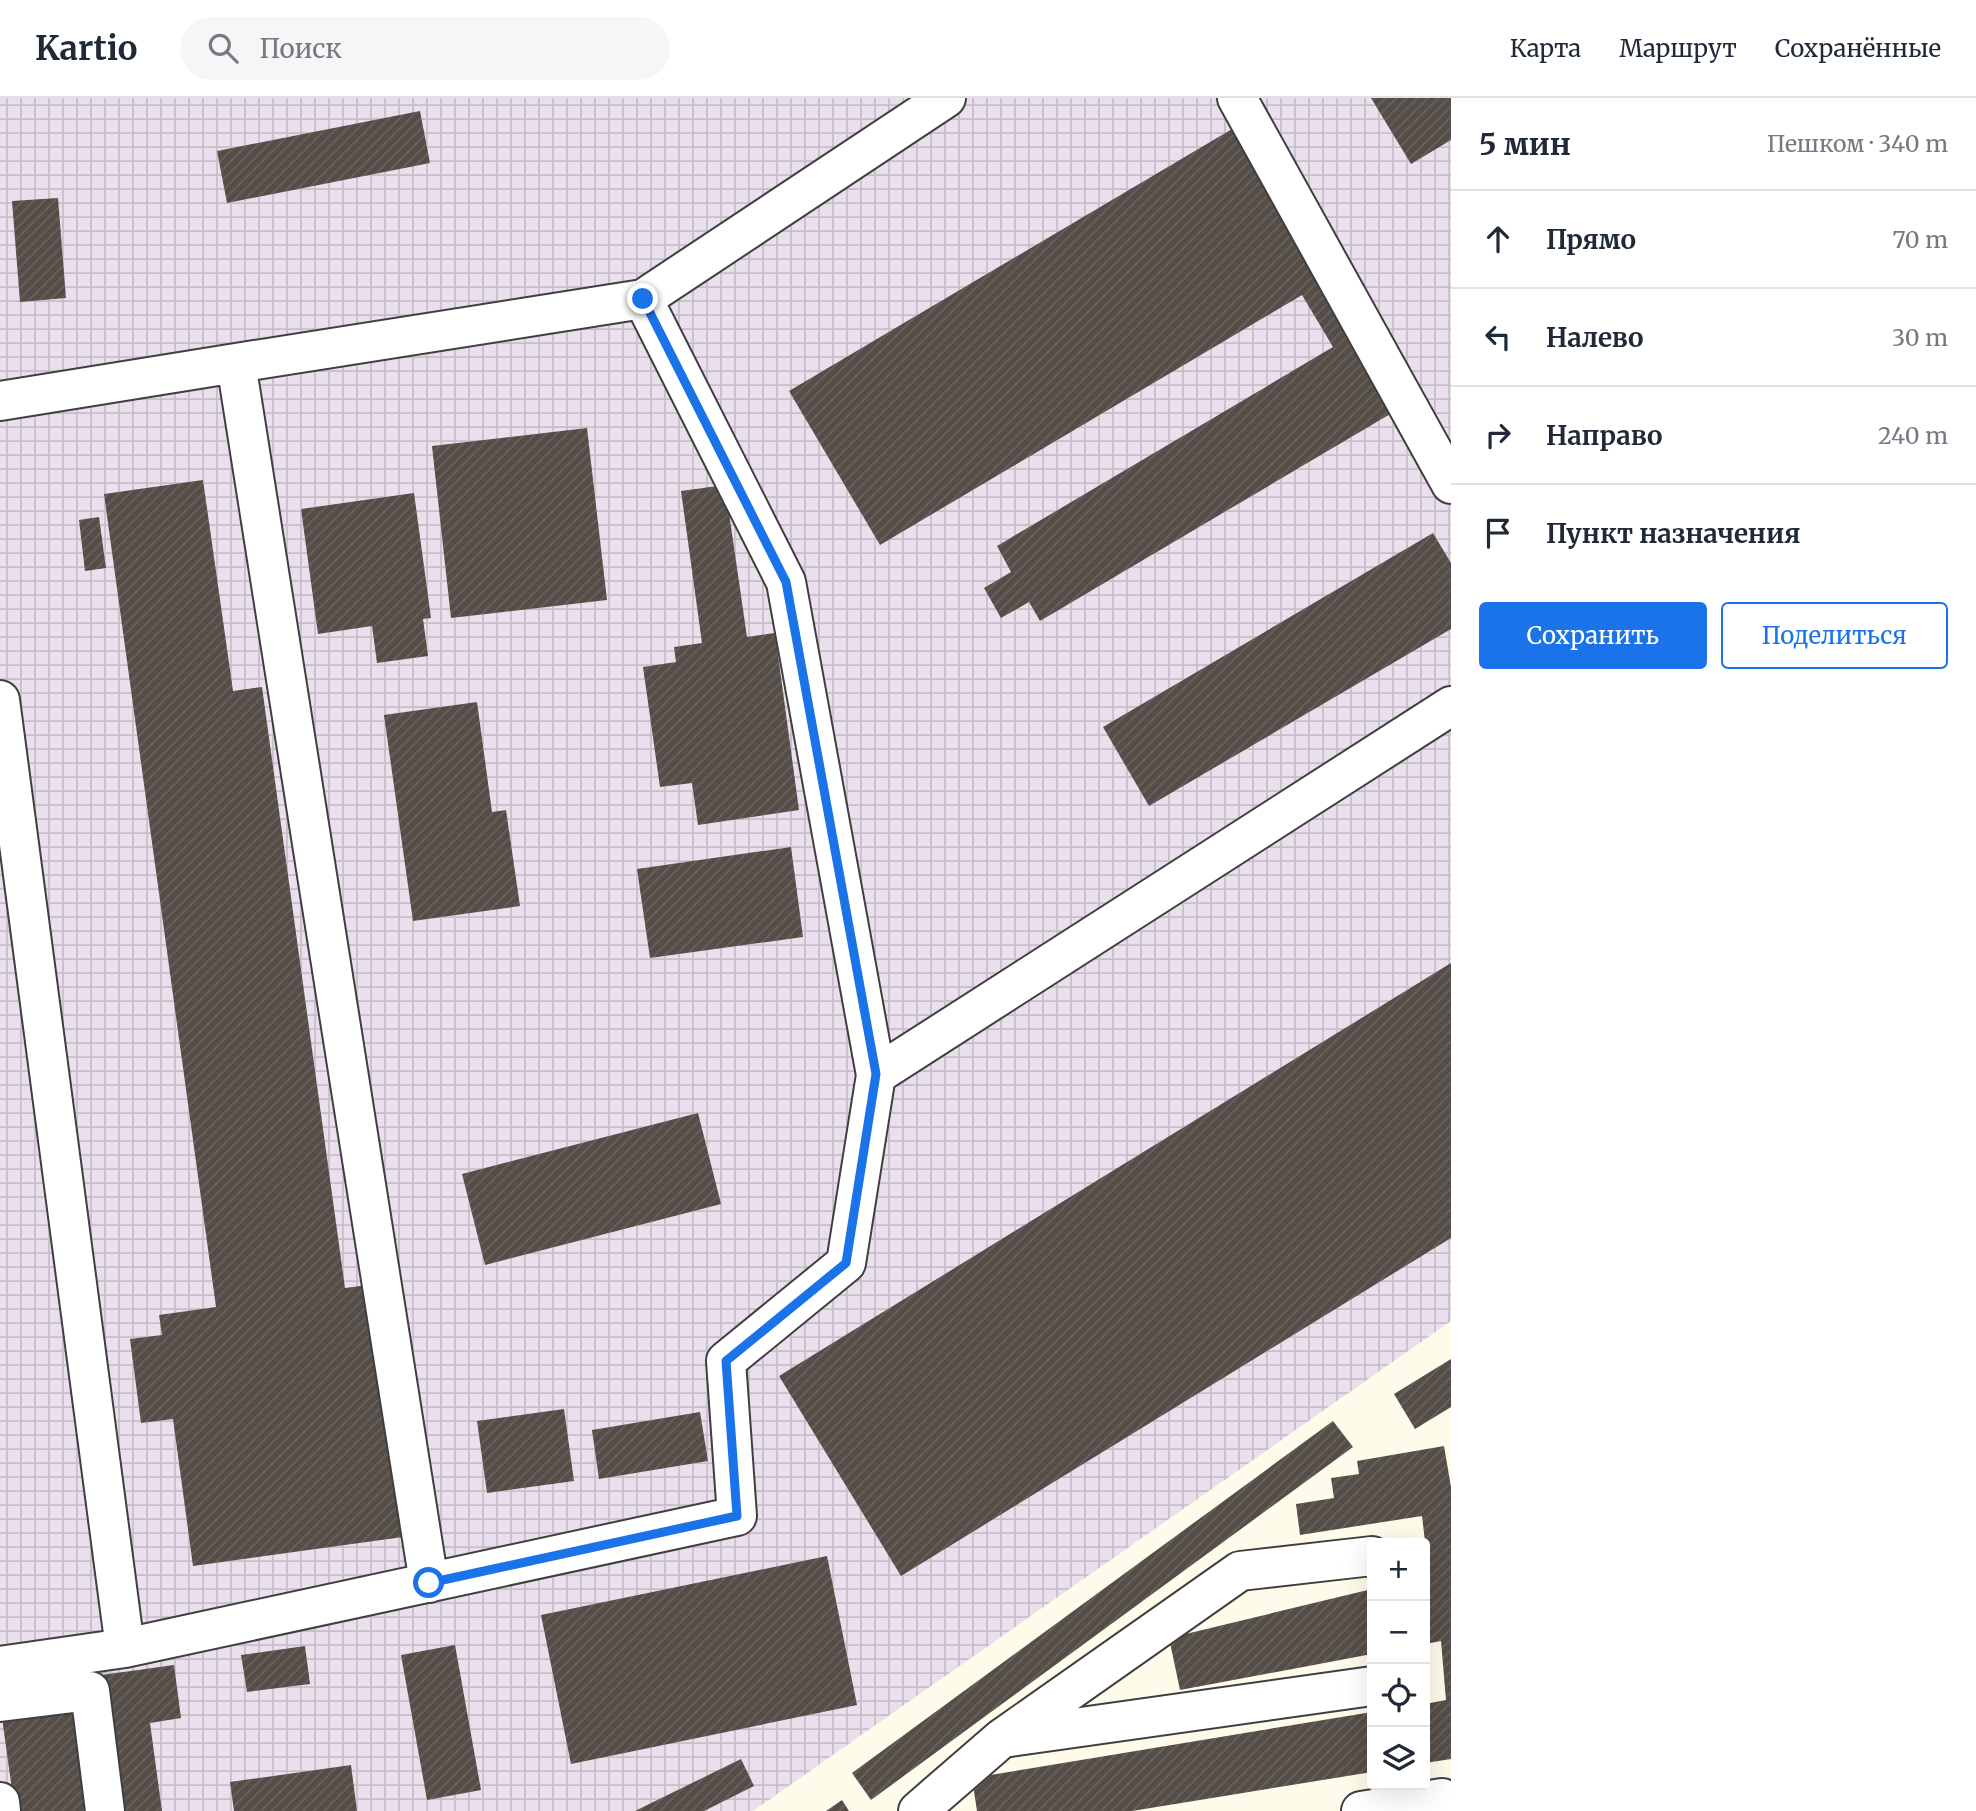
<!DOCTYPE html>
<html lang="ru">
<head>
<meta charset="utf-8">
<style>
	body { margin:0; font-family:Merriweather,serif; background:#f6f6f7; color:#1f2937 }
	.controls { position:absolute; right:21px; bottom:21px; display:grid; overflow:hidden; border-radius:7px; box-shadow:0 7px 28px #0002 }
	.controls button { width:63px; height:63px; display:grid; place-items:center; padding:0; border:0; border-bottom:2px solid #e0e1e3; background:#fff; color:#1f2937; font:35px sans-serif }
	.stop { position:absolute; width:21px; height:21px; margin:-16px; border:5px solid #1a73e8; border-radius:50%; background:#fff }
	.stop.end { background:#1a73e8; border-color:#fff; box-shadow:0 2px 7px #0008 }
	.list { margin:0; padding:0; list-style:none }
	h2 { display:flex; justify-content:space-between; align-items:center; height:91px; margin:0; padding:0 28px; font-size:30px }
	h2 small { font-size:23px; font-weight:400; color:#747a83 }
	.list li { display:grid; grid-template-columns:46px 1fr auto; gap:21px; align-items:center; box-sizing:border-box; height:98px; padding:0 28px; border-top:2px solid #e0e1e3 }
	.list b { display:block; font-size:26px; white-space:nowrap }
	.list em { font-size:23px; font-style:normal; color:#747a83 }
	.actions { display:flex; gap:14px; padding:21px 28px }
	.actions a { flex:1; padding:16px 0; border:2px solid #1a73e8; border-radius:7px; text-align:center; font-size:24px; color:#1a73e8 }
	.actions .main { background:#1a73e8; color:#fff }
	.icon { flex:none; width:38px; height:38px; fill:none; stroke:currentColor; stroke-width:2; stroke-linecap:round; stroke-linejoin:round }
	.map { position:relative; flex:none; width:1451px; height:1713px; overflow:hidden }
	header { display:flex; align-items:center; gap:42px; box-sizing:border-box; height:98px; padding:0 35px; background:#fff; border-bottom:2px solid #e0e1e3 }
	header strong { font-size:33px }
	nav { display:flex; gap:38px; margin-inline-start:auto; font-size:24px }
	.search { width:490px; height:63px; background:#f6f6f7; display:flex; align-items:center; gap:18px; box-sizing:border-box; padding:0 24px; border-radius:38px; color:#747a83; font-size:26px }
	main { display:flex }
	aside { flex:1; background:#fff }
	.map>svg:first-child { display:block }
	.industrial { fill:url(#industrial-grid) }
	.building { fill:url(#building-hatch) }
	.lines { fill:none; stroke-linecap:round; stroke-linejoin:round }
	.minor-casing { stroke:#3f3f3f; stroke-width:42 }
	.minor { stroke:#fff; stroke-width:38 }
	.route { stroke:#1a73e8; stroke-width:9 }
</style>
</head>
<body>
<header>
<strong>Kartio</strong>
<div class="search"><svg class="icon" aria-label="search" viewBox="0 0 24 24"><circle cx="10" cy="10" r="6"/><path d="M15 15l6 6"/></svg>Поиск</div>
<nav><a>Карта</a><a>Маршрут</a><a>Сохранённые</a></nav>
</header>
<main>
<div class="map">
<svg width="1451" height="1713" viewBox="0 0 1451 1713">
	<defs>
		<pattern id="industrial-grid" width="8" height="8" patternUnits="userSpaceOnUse" patternTransform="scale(1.75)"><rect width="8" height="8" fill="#eadfec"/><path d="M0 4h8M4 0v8" fill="none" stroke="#c8bec9"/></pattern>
		<pattern id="building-hatch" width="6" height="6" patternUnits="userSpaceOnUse" patternTransform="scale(1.75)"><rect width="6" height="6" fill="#554d47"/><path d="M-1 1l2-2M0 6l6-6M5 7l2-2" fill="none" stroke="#68625d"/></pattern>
	</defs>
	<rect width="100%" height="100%" fill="#fffbea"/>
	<path class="industrial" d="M 0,0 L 1451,0 L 1451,1223 L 753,1713 L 0,1713 Z"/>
	<path class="building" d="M 1371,0 L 1451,0 L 1451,42 L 1411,66 Z
		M 420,13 L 430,65 L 227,105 L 217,53 Z
		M 1249,21 L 1414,302 L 1040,523 L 1029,504 L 1001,520 L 984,490 L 1011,474 L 997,448 L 1333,249 L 1302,197 L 880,447 L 789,293 Z
		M 58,100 L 66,200 L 20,204 L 12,103 Z
		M 587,330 L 607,502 L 451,520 L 432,348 Z
		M 203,382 L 233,593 L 262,589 L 345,1190 L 368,1187 L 403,1439 L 193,1468 L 173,1321 L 141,1325 L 130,1241 L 162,1237 L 159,1217 L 216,1209 L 104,396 Z
		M 725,387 L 747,539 L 775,535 L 799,712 L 698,727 L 692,685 L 660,689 L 643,569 L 676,564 L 674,549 L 702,545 L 681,393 Z
		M 414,395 L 431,520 L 423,521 L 428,558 L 377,565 L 372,528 L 318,536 L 301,411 Z
		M 99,419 L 106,470 L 85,473 L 79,422 Z
		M 1433,435 L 1451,465 L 1451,531 L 1149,708 L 1103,629 Z
		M 477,604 L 492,714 L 506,712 L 520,808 L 413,823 L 384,617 Z
		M 791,749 L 803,839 L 650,860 L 637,771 Z
		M 1451,865 L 1451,1140 L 901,1478 L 779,1278 Z
		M 698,1015 L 721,1106 L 485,1167 L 462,1076 Z
		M 1451,1261 L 1451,1309 L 1415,1331 L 1394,1296 Z
		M 564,1311 L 574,1383 L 487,1395 L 477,1323 Z
		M 700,1314 L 708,1363 L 599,1381 L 592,1332 Z
		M 1333,1323 L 1353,1349 L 871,1702 L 852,1675 Z
		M 1444,1348 L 1451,1389 L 1451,1661 L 1425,1665 L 1425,1606 L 1446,1602 L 1441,1543 L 1425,1546 L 1425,1478 L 1429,1477 L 1422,1418 L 1300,1437 L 1296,1406 L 1334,1400 L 1331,1380 L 1359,1376 L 1357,1363 Z
		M 827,1458 L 857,1607 L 571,1666 L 541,1517 Z
		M 1372,1491 L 1372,1556 L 1180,1592 L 1169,1540 Z
		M 455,1547 L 481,1692 L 427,1702 L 401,1557 Z
		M 305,1548 L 310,1586 L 247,1594 L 241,1557 Z
		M 174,1567 L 181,1620 L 150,1625 L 162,1713 L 121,1713 L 102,1577 Z
		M 79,1609 L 93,1713 L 15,1713 L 2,1620 Z
		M 1372,1614 L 1372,1674 L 1132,1713 L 977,1713 L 972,1680 Z
		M 741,1661 L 754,1688 L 704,1713 L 635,1713 Z
		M 351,1667 L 357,1713 L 234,1713 L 230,1684 Z
		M 842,1702 L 849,1713 L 826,1713 Z"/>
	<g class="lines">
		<defs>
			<path id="minor" d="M 1237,0 L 1451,386
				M 643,201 L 946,0
				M 0,303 L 236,265
				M 0,602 L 125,1550
				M 876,977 L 1451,608
				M 0,1568 L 125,1550 L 737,1418 L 726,1263 L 846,1165 L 876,977 L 786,484 L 643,201 L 236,265 L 429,1485
				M 0,1604 L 90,1593 L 105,1713
				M 1010,1639 L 1372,1588
				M 0,1704 L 1,1713
				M 918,1713 L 1001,1641 L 1240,1473 L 1372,1458
				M 1361,1713 L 1442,1700"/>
		</defs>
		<use href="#minor" class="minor-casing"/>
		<use href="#minor" class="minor"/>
	</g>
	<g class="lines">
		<path class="route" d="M 429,1485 L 737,1418 L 726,1263 L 846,1165 L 876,976 L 786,484 L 643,201"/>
	</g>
</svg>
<div class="controls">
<button>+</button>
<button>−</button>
<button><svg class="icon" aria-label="locate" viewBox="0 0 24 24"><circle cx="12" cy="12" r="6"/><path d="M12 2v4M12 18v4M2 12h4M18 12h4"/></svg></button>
<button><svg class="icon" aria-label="layers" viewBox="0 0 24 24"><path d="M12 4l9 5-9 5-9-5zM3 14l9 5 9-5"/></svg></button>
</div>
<div class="stop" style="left:429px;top:1485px"></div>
<div class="stop end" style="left:643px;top:201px"></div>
</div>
<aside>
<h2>5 мин<small>Пешком · 340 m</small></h2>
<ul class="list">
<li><svg class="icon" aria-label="ahead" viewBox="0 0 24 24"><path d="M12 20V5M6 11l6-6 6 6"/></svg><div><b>Прямо</b></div><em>70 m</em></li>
<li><svg class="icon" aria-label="left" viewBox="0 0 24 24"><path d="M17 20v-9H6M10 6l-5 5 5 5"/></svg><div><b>Налево</b></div><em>30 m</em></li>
<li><svg class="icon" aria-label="right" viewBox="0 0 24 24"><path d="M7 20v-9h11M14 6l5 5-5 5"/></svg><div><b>Направо</b></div><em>240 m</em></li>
<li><svg class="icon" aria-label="arrive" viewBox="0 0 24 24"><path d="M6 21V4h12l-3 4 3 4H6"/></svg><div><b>Пункт назначения</b></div></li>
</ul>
<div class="actions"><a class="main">Сохранить</a><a>Поделиться</a></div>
</aside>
</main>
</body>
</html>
